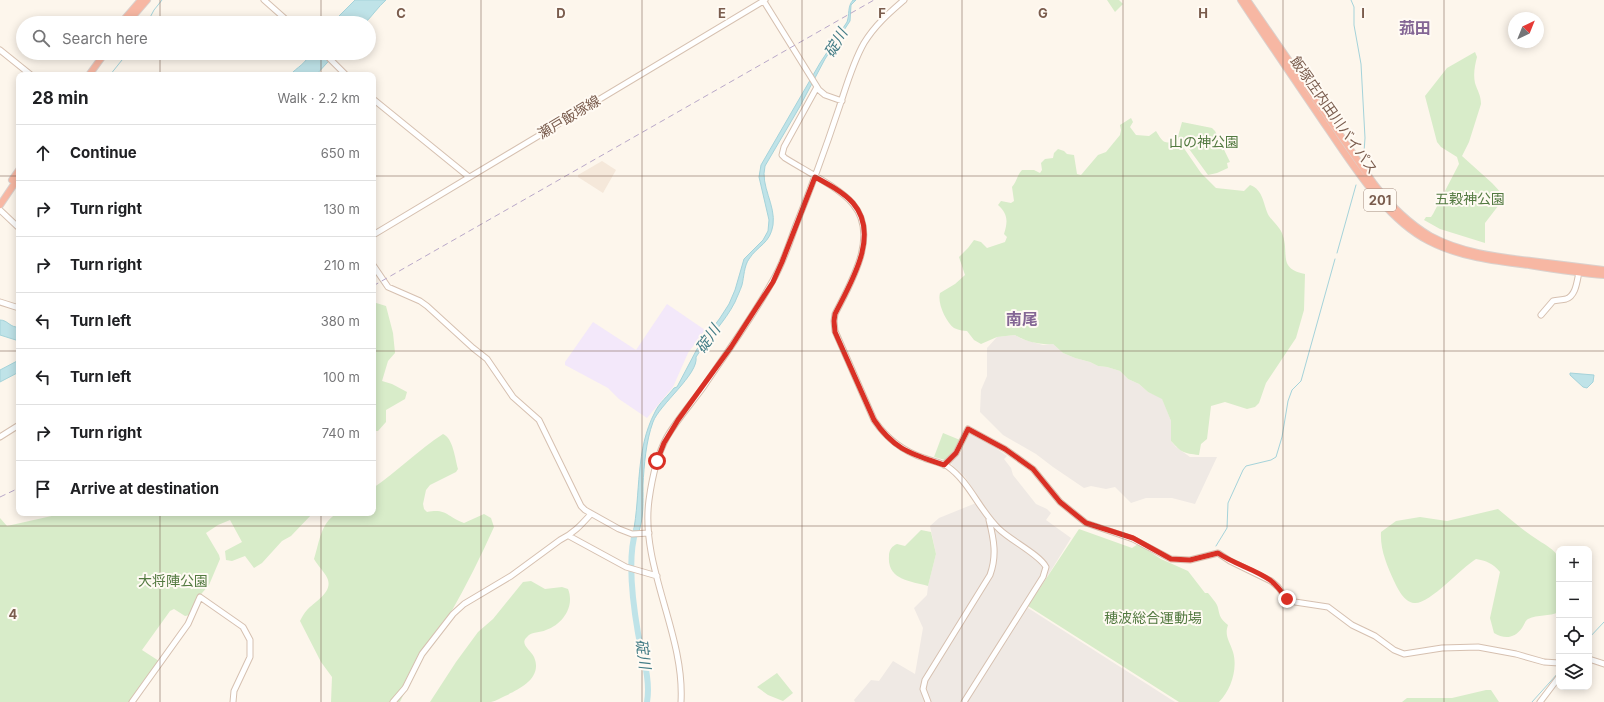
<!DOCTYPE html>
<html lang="en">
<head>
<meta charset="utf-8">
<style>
	body { margin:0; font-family:Inter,"Noto Sans JP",sans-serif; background:#f6f6f6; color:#202124 }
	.controls { position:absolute; right:12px; bottom:12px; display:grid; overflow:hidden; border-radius:8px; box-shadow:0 2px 10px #0003 }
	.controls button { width:36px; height:36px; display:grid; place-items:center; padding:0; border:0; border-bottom:1px solid #e0e0e0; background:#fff; color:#202124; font:20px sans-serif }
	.compass { position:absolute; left:1508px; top:12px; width:36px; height:36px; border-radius:50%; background:#fff; box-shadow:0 2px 10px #0003; rotate:43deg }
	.stop { position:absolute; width:12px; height:12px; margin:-9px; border:3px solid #d93025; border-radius:50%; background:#fff }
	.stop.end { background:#d93025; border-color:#fff; box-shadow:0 1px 4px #0008 }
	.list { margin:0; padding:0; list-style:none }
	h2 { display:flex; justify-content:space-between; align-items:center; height:52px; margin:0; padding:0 16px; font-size:17px }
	h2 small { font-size:13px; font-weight:400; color:#757577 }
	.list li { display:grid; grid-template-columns:26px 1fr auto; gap:12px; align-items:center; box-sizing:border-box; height:56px; padding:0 16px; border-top:1px solid #e0e0e0 }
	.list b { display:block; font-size:15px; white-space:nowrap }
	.list em { font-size:13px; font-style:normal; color:#757577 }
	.icon { flex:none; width:22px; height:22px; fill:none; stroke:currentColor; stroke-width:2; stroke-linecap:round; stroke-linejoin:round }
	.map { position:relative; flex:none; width:1604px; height:702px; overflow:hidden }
	.search { position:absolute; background:#fff; box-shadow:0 2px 10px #0003; left:16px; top:16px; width:360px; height:44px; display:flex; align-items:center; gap:10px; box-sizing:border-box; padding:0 14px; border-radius:22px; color:#757577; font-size:15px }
	.panel { position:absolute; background:#fff; box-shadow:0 2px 10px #0003; left:16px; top:72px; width:360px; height:444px; border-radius:8px }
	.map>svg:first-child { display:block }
	.residential { fill:#f5e8da }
	.industrial { fill:#efe9e4 }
	.education { fill:#f3e8fa }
	.green { fill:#d8ecc9 }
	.water { fill:#bfe3e8; stroke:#a5d3da }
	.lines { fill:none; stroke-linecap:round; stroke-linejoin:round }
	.stream { stroke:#a5d3da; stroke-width:1 }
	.river { stroke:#bfe3e8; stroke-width:6 }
	.secondary-casing { stroke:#d6c0b0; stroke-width:7 }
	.highway-casing { stroke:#dad1cd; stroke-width:8 }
	.secondary { stroke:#fff; stroke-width:5 }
	.highway { stroke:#f7b7a3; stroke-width:6 }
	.rail { stroke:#b9a8c9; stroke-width:1; stroke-dasharray:6 4; stroke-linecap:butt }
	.route { stroke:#d93025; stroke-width:5 }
	.grid { fill:none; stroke:#7a5c4d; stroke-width:1; stroke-opacity:0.55 }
	.labels { text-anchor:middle; stroke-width:4; stroke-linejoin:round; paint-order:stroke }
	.shield { fill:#fffaf3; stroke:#a28b7f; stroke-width:1 }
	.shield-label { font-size:13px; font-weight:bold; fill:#7a5c4d }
	.street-label { font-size:14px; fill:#7a5c4d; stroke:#fffaf3 }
	.park-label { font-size:14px; fill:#537a41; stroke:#fffaf3 }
	.water-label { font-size:15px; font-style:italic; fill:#437c86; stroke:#fffaf3 }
	.quarter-label { font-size:16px; font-weight:bold; fill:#846695; stroke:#fffaf3 }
	.grid-label { font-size:13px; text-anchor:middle; font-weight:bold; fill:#7a5c4d; stroke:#fffaf3; stroke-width:4; stroke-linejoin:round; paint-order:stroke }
</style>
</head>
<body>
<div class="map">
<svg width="1604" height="702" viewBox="0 0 1604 702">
	<rect width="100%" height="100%" fill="#fdf6ec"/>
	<path class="residential" d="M 602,161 L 616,170 L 603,193 L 578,177 L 578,175 Z"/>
	<path class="industrial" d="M 1015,335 L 1022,339 L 1043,345 L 1053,344 L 1063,353 L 1075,358 L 1090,362 L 1098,366 L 1107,367 L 1120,371 L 1128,379 L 1139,384 L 1148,392 L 1162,398 L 1171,421 L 1171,441 L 1176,447 L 1190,457 L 1217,457 L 1195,504 L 1172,498 L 1146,498 L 1131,503 L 1115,487 L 1106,489 L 1091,486 L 1084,488 L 1053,467 L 1036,454 L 1003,435 L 980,412 L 981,390 L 987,376 L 987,348 L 997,337 Z
		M 970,433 L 990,444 L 1007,456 L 1004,459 L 1011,468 L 1013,475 L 1036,504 L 1047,509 L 1051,513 L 1046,520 L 1071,538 L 1028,608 L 1175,702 L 855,702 L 854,700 L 871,680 L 879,681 L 893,661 L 915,674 L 923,628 L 914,608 L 927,595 L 928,586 L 936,554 L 930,526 L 939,518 L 981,501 L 965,477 L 950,463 L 962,451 L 967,435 Z"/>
	<path class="education" d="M 667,304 L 705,330 L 688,353 L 673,387 L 647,418 L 619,399 L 608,388 L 565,365 L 565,362 L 593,322 L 636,350 Z"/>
	<path class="green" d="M 1107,0 L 1119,0 L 1123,4 L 1115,12 Z
		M 1475,52 L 1477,57 C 1475,65 1473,74 1475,83 C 1477,90 1481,95 1481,104 L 1469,142 L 1462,156 L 1492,183 L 1505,197 L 1485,223 L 1485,243 L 1440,229 L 1424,220 L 1426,217 L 1431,217 L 1433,214 L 1459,164 L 1457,157 L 1441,147 L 1437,142 L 1425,96 L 1447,68 Z
		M 1131,118 L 1133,122 L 1130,127 L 1136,135 L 1149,136 L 1156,131 C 1167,150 1166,138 1181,144 L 1201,173 L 1216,188 L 1244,191 L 1250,185 C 1264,190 1263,205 1269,216 C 1274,223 1281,228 1283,236 C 1289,254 1278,269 1305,274 L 1304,310 L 1296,338 L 1266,383 L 1259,403 L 1255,407 L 1247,409 L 1225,402 L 1211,406 L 1207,439 L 1201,444 L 1199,455 C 1183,453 1182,453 1171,441 L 1171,421 L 1162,399 L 1148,392 L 1139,384 L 1128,379 L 1120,371 L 1107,367 L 1098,366 L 1090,362 L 1075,358 L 1063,353 L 1053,344 C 1040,345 1026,342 1015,335 L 997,337 L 981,344 L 974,340 L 967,331 C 963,331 958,330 954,328 C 946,322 937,303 940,293 L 955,284 L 965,275 L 959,257 L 968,248 L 974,240 L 981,242 L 987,248 L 1005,242 L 1007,237 L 1004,234 C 1008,221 1008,214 998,205 L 1001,201 L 1011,203 L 1014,201 L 1012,187 C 1017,181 1017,175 1022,170 L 1034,170 L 1040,173 L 1042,170 L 1041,163 L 1045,159 L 1053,158 L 1054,153 L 1058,149 L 1064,151 L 1067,154 L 1074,155 L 1077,174 L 1081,175 L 1098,155 L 1106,152 L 1120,135 L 1121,130 L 1120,125 Z
		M 1182,122 L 1212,128 L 1215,131 L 1230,162 L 1227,163 L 1228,168 L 1217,173 L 1208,175 L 1184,142 L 1182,140 L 1177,140 Z
		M 373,302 L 386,306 L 393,333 L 395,353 L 388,361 L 382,381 L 392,384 L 407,392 L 405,399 L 386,410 L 386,422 L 378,431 L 373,431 Z
		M 943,433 L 960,440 L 955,449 L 945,460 L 934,457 Z
		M 443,434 C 453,438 455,458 458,469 L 456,472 L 430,485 L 426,490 L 423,504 L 424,509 L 427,512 C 447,508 447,517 464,523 L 484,514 L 491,518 L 494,527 C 481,556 466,586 450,614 C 432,643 414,671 400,702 L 331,702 L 332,677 L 321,662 L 300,621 C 302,617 304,613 307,610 C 314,602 332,593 328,580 C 327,575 318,566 314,559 C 320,541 320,524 337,513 L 373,513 L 373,488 C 397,472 418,450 443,434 Z
		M 1498,509 C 1511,520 1524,531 1538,540 C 1547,546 1554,549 1559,558 L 1559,612 C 1549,617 1538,614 1528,619 C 1525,621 1524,625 1522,628 C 1514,639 1504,639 1494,633 L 1490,618 L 1500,572 C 1493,563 1486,561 1476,559 C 1461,568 1429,605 1414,603 C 1404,602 1398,589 1394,581 C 1387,565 1380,550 1381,532 L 1396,521 L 1420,517 L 1447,521 Z
		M 65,513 L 313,513 L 291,536 L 282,541 L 262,563 L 254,568 L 245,556 L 232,561 L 226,560 L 225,551 L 242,542 L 230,520 L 218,525 L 206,533 L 219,555 L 220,559 L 209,585 L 196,600 L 190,615 L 185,616 L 174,609 L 170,611 L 142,650 L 159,661 L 130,702 L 0,702 L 0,518 L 7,526 Z
		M 1079,529 L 1132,548 L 1138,544 L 1161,559 L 1188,571 L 1205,593 L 1208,593 C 1211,597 1217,603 1218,608 C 1220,617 1220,618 1228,625 C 1224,636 1230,642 1233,652 C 1238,669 1231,690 1219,702 L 1179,702 L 1028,606 Z
		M 921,530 L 931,532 L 936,554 L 928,586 C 910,581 887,580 889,556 C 889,550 892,546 897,544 L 905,546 Z
		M 531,581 L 545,589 L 562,587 L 568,589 C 575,606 563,624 546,630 C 540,633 532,631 527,637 C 519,644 531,650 534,657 C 543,678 520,689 505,696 C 500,698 496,701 491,702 C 486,702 478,702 473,702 C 459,702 444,702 430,702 L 456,662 L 478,632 L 493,619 L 523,582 Z
		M 777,673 L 793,693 L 783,701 L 768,695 L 757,687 Z
		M 1486,690 L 1491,690 L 1499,702 L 1402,702 L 1407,698 L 1452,698 Z"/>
	<path class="water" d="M 355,0 L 386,0 C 378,7 373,15 365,23 L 332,23 Z
		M 853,0 L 856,0 L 851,5 L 850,21 L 825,59 L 799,108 L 765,166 C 760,186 776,205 773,225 C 770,244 758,245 749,259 C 744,266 744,277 742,285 C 740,291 737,297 735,302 C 725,322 708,338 696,357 C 699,374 659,405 653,422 C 646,441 644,465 643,485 C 643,502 644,518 638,534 L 633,534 C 641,493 635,450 655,412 C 659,403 668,396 674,388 L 677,387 L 697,349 L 720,318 L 729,304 L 735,290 L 744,259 L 763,240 L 768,231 L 769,220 L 759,177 L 761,165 L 820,63 L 847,22 C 850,14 847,7 853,0 Z
		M 310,53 L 336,53 L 316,75 L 290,75 C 297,67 306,64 310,53 Z
		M 0,320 C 8,320 10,328 19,327 L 19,341 L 0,335 Z
		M 19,360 L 19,372 L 0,382 L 0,370 Z
		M 1570,373 L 1594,375 L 1593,382 L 1587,388 L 1583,387 L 1570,375 Z"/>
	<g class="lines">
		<path class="stream" d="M 1351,0 L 1354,7 L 1354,25 L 1361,64 L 1365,138 L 1364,152
			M 147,23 L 154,10 L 162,0
			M 110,75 L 122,60
			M 1337,253 L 1356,185
			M 1216,546 L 1227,528 L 1228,503 L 1243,470 L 1246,466 L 1271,460 L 1276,457 L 1282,437 L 1288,401 L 1292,390 L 1301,381 L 1335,259
			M 1589,638 L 1604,622
			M 1532,702 L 1559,672"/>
		<path class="river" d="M 636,530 C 627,557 633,604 638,633 C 642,655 651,679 647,702"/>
		<defs>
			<path id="secondary" d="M 264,0 L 290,23
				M 763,0 L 819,90 L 825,95 L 842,101
				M 0,50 L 31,75
				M 324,53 L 346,75
				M 817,87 L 784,147 L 782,155 L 785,158 C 804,170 840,188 853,204 C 880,236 850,284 835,314 L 834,321 L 835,331 L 874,420 C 887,439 902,451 924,458 C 931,461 940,462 947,466 C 970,482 979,510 999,529 C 1010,540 1040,555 1046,567 L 1043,577 L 964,702
				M 373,99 L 469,177
				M 0,210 L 19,228
				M 373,235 L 765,0
				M 373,265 L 388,287 L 420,301 L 427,306 L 473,348 L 487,359 L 513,397 L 539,420 L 581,506 L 585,510 L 619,529 L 632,534 L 649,533
				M 0,302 L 19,308
				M 1541,315 L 1553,301 C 1557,300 1562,300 1566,299 C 1576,296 1577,281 1579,272
				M 0,437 L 19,425
				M 944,465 L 956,453 L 968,429 L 1005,449 L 1033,469 L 1060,502 L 1086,523 L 1133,539 L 1171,559 L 1190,560 L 1218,553 L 1230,561 L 1271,581 L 1278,587 L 1287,599 L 1295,602 L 1328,607 L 1352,625 L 1375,636 L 1394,650 L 1404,654 L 1442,648 L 1478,647 L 1516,654 L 1544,662 L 1559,663
				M 569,536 L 626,567 L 657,576
				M 1589,659 L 1604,664
				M 132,702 L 188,624 L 200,597 L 243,627 L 250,640 L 250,657 L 234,691 L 233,702
				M 393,702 L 405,688 L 422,654 L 453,614 L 464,604 L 511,576 L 560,540 C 573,534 581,525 591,514
				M 681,702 C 685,634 640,567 649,500 C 652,478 657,455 667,437 C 678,418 692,403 704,386 C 727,352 752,318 772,282 C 783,264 789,244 796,225 C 812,186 826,147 839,108 C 846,87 853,62 864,43 C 875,25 889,13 904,0
				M 928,702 L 923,689 L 925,680 L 990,575 C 997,556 994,540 989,520
				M 1540,702 L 1559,677"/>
			<path id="highway" d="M 1241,0 C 1268,41 1296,82 1324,123 C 1352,163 1385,219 1429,241 C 1460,257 1495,261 1529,265 C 1554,269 1579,273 1604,275
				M 1247,0 L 1374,184 C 1390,205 1408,223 1430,236 C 1461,253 1497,257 1531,261 C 1555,264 1580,267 1604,270
				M 121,23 L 141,0
				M 127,23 L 147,0
				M 89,75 L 105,53
				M 12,180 L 19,170
				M 0,205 L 19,177"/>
		</defs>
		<use href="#secondary" class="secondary-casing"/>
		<use href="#highway" class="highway-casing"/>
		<use href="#secondary" class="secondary"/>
		<use href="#highway" class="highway"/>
		<path class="rail" d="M 373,286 L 874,0
			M 0,497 L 19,488"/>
	</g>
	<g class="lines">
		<path class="route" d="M 657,461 L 664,443 L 678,420 L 731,347 L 773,282 L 782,262 L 815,177 C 828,184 843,192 853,203 C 881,235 850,284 835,314 L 834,321 L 835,332 L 874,420 C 894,450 912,454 944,465 L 956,453 L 968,429 L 1005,449 L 1033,469 L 1060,502 L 1086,523 L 1133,538 L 1171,559 L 1190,560 L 1218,553 C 1234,564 1254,569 1270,580 C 1277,585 1282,592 1287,599"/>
	</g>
	<path class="grid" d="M 160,0 L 160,23M 321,0 L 321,23M 481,0 L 481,702M 642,0 L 642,702M 802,0 L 802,702M 962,0 L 962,702M 1123,0 L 1123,702M 1283,0 L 1283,702M 1444,0 L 1444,702M 160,53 L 160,75M 321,53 L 321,75M 0,176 L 19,176M 373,176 L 1604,176M 0,351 L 19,351M 373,351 L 1604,351M 160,513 L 160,702M 321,513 L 321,702M 0,526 L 1604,526"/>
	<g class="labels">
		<rect class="shield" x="1364" y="189" width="32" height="22" rx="3"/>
		<g class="shield-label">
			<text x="1380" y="205">201</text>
		</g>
		<g class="street-label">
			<text transform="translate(1334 115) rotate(55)" y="5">飯塚庄内田川バイパス</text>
			<text transform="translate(569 117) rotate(-31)" y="5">瀬戸飯塚線</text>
		</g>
		<g class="park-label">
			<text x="1204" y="147">山の神公園</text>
			<text x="1470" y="204">五穀神公園</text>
			<text x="173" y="586">大将陣公園</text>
			<text x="1153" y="623">穂波総合運動場</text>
		</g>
		<g class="water-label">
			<text transform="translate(836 43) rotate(-60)" y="5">碇川</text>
			<text transform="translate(708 339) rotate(-55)" y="5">碇川</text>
			<text transform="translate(643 654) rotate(82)" y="5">碇川</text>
		</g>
		<g class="quarter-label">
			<text x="1415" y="34">菰田</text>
			<text x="1022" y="325">南尾</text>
		</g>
	</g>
	<g class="grid-label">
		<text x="401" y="18">C</text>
		<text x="561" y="18">D</text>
		<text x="722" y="18">E</text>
		<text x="882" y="18">F</text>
		<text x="1043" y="18">G</text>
		<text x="1203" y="18">H</text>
		<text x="1363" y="18">I</text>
		<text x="13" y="619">4</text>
	</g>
</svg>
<div class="controls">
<button>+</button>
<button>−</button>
<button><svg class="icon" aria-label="locate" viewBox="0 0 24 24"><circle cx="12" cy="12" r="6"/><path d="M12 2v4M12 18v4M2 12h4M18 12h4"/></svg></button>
<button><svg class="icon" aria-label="layers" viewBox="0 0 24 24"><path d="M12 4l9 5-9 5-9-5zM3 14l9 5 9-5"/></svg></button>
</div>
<svg class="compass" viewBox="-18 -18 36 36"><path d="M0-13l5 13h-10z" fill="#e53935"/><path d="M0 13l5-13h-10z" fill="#757577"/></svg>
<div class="stop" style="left:657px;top:461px"></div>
<div class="stop end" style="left:1287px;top:599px"></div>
<div class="search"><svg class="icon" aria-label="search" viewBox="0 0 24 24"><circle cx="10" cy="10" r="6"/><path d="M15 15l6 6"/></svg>Search here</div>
<section class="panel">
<h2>28 min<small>Walk · 2.2 km</small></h2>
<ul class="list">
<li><svg class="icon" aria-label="ahead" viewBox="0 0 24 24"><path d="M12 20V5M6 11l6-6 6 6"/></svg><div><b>Continue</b></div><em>650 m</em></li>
<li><svg class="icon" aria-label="right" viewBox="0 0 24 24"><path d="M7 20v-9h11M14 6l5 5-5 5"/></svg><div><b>Turn right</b></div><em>130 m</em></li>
<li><svg class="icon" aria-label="right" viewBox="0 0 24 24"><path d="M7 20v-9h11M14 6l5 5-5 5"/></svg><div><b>Turn right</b></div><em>210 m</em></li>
<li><svg class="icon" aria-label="left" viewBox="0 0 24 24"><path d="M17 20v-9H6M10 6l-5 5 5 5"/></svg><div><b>Turn left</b></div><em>380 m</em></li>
<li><svg class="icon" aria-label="left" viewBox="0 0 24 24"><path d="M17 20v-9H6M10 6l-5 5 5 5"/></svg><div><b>Turn left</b></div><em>100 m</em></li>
<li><svg class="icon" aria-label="right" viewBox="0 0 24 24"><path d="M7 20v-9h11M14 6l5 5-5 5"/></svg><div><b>Turn right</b></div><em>740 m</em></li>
<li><svg class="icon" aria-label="arrive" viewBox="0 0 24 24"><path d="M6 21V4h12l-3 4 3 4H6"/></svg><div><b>Arrive at destination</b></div></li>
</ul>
</section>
</div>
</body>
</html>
